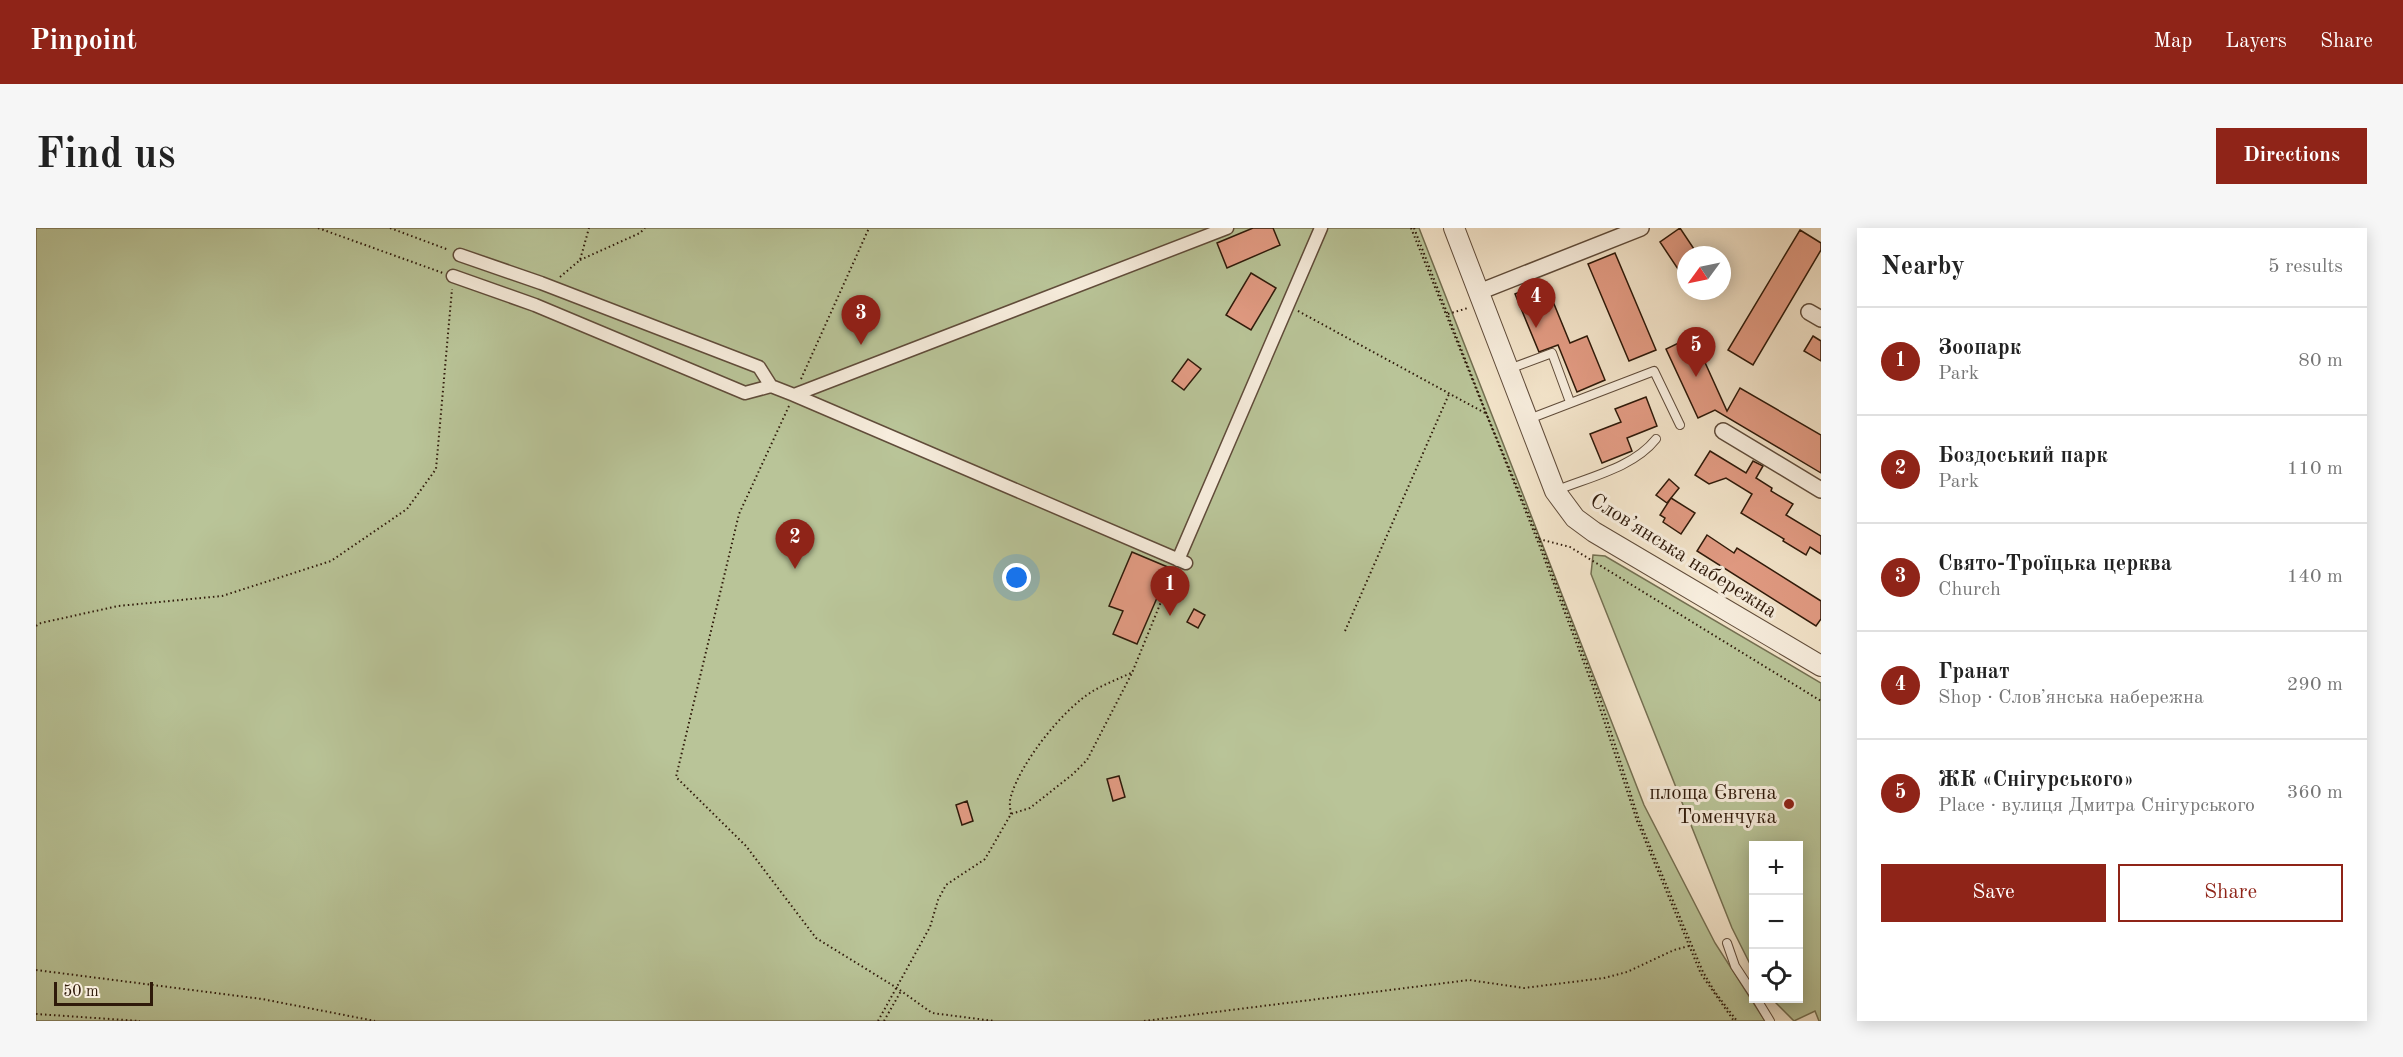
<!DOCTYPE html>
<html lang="en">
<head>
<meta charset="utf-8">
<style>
	body { margin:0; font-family:"Old Standard TT",serif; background:#f6f6f6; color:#222 }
	.controls { position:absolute; right:18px; bottom:18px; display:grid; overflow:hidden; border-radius:0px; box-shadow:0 3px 15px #0003 }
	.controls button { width:54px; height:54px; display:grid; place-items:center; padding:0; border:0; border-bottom:2px solid #e0e0e0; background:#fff; color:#222; font:30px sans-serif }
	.compass { position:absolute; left:1641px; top:18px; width:54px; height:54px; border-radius:50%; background:#fff; box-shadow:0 3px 15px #0003; rotate:237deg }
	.scale { position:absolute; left:18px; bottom:15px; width:99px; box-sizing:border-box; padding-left:6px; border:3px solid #2f1a0a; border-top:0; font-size:16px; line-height:21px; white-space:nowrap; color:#2f1a0a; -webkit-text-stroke:4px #f7eddd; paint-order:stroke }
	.you { position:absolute; left:981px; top:350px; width:21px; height:21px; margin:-15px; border:4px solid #fff; border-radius:50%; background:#1a73e8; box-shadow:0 0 0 9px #1a73e833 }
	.badge { display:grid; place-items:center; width:39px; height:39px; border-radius:50%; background:#8f2418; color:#fff; font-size:20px; font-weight:700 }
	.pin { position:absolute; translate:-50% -50px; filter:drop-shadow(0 2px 3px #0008) }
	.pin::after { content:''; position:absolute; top:32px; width:21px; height:18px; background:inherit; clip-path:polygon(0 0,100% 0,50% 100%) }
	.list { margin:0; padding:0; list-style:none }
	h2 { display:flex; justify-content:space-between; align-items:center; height:78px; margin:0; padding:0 24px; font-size:26px }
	h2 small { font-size:20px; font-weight:400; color:#767676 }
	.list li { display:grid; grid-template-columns:39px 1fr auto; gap:18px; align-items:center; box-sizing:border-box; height:108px; padding:0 24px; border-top:2px solid #e0e0e0 }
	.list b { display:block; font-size:22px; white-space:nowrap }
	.list p { margin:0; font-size:20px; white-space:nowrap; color:#767676 }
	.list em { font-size:20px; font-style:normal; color:#767676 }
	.actions { display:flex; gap:12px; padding:18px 24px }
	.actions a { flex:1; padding:14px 0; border:2px solid #8f2418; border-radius:0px; text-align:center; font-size:21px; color:#8f2418 }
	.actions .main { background:#8f2418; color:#fff }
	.icon { flex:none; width:33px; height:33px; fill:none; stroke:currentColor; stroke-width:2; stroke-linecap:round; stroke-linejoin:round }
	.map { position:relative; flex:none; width:1785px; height:793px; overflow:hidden; border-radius:0px }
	header { display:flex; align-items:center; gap:36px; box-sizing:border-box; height:84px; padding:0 30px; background:#8f2418; color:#fff }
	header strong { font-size:28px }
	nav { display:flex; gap:33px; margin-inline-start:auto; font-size:21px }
	.intro { display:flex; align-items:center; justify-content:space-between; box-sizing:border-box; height:144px; padding:0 36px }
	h1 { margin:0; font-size:42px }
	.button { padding:15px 27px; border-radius:0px; background:#8f2418; color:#fff; font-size:21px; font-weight:700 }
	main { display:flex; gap:36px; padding:0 36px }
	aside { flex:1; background:#fff; border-radius:0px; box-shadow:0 3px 15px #0003 }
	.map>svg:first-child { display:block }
	.green { fill:#b9c498; stroke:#746f51; stroke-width:1.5 }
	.building { fill:#e29b83; stroke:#2f1a0a; stroke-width:1.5 }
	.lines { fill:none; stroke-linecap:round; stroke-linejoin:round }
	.service-casing { stroke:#604c3a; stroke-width:10 }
	.pedestrian-casing { stroke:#604c3a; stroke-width:15 }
	.minor-casing { stroke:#604c3a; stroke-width:18 }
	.tertiary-casing { stroke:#604c3a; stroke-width:22 }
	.path { stroke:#2f1a0a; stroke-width:2; stroke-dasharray:1.5 3; stroke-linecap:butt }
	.service { stroke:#f7eddd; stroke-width:8 }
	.pedestrian { stroke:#f7eddd; stroke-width:12 }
	.minor { stroke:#f7eddd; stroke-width:15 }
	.tertiary { stroke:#f7eddd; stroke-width:20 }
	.poi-dot { fill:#8f2418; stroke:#f7eddd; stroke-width:2 }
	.labels { text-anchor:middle; stroke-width:6; stroke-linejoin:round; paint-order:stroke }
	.street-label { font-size:21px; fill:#2f1a0a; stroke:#f7eddd }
	.poi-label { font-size:21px; fill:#2f1a0a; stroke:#f7eddd; text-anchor:end }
</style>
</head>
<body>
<header>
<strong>Pinpoint</strong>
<nav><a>Map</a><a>Layers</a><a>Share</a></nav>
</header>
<div class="intro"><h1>Find us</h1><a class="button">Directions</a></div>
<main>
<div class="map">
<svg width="1785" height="793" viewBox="0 0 1785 793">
	<rect width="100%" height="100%" fill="#f3e4ca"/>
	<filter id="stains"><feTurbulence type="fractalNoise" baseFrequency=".00333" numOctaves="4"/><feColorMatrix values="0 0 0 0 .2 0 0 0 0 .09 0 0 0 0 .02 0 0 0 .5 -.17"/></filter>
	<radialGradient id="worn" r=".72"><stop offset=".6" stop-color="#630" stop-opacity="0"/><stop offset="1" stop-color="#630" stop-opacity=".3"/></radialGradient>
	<path class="green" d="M 0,0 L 1383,0 L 1608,577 L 1679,715 L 1729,793 L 0,793 Z
		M 1557,327 L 1569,328 L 1785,455 L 1785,793 L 1783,793 L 1779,783 L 1758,793 L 1736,771 L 1762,770 L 1762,618 L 1718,618 L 1717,742 L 1696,700 L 1555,346 Z"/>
	<path class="building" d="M 1217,0 L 1237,0 L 1244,17 L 1191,40 L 1181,15 Z
		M 1644,0 L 1662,27 L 1650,27 L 1650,53 L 1624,14 Z
		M 1764,2 L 1785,15 L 1785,22 L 1717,137 L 1692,122 Z
		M 1579,25 L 1620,122 L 1593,133 L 1552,36 Z
		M 1215,45 L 1240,60 L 1215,102 L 1190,87 Z
		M 1509,54 L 1534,115 L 1551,108 L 1569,152 L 1541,164 L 1522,117 L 1503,124 L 1479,66 Z
		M 1657,108 L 1691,183 L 1704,160 L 1785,207 L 1785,245 L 1679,182 L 1662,190 L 1630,121 Z
		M 1777,108 L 1785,113 L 1785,133 L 1768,123 Z
		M 1152,131 L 1165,141 L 1148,162 L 1136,153 Z
		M 1610,169 L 1621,198 L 1591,210 L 1596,223 L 1566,235 L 1554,206 L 1585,194 L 1579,181 Z
		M 1674,223 L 1710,245 L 1717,233 L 1727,238 L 1720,250 L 1736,260 L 1735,263 L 1757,276 L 1750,287 L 1785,308 L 1785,326 L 1774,319 L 1770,327 L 1747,313 L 1748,311 L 1705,285 L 1716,266 L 1690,250 L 1673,256 L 1659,247 Z
		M 1633,251 L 1643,260 L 1635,270 L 1659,285 L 1645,306 L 1627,294 L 1629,290 L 1624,287 L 1635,270 L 1631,275 L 1620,267 Z
		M 1671,307 L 1698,325 L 1701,320 L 1785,373 L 1785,391 L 1780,398 L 1661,323 Z
		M 1096,324 L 1134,340 L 1101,416 L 1077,406 L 1087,383 L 1073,378 Z
		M 1158,381 L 1169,387 L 1162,400 L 1151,394 Z
		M 1083,548 L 1089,569 L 1077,573 L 1071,551 Z
		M 931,573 L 937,593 L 926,597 L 920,577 Z"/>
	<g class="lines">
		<defs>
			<path id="service" d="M 1473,141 L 1516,125 L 1534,174
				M 1493,191 L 1618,143 L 1644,197
				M 1519,263 C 1553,249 1597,240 1620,211
				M 1691,715 L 1699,738 L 1718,767
				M 1720,770 L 1734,793"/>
			<path id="pedestrian" d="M 424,27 L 505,55 L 723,139 L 735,158
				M 417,48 L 499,77 L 709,165 L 735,158 L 758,167 L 1150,335
				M 758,167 L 1191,0
				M 1142,332 L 1285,0"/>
			<path id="minor" d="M 1443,64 L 1605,0
				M 1773,84 L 1785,91
				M 1687,203 L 1785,262"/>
			<path id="tertiary" d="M 1418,0 L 1519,263 L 1539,290 L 1558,304 L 1785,438"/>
		</defs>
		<use href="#service" class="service-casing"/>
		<use href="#pedestrian" class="pedestrian-casing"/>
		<use href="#minor" class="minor-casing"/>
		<use href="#tertiary" class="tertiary-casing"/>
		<path class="path" d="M 282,0 L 407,45
			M 354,0 L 413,22
			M 1375,0 L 1502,314 L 1556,456 L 1601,593 L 1665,746 L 1698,793
			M 1378,0 L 1451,187 L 1503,311 L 1563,467 L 1603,592 L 1667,744 L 1679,764 L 1701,793
			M 544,32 L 604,5 L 609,0
			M 524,49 L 544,32 L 553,0
			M 1262,83 L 1449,185
			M 1412,86 L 1432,80
			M 765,151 L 833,0
			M 753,178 L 703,286 L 640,549 L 710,618 L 780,710 L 861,760 L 896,785 L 958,793
			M 1503,311 L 1534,319 L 1785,473
			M 0,398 L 5,395 L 82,378 L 186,368 L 295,333 L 371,281 L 400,241 L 416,61
			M 1309,403 L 1413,166
			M 975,586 C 974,580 973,574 975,568 C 985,534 1027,481 1057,463 C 1069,456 1082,451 1095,445
			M 0,742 L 226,771 L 339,793
			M 0,786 L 104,793
			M 842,793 L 894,699 L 902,672 L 910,657 L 949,631 L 975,586 L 994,580 L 1037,546 L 1051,532 L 1096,445 L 1138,342
			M 848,793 L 865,763
			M 1108,793 L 1433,752 L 1488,760 L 1568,750 L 1591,744 L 1638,722 L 1653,718"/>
		<use href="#service" class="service"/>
		<use href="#pedestrian" class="pedestrian"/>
		<use href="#minor" class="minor"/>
		<use href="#tertiary" class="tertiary"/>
	</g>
	<circle class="poi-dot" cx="1753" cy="576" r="6"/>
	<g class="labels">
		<g class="street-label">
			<text transform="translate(1648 327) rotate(32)" y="7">Словʼянська набережна</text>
		</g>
		<g class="poi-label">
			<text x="1741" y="571">площа Євгена<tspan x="1741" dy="24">Томенчука</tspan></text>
		</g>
	</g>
	<rect width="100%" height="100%" filter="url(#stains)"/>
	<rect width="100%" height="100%" fill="url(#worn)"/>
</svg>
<div class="controls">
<button>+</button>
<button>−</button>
<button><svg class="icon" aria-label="locate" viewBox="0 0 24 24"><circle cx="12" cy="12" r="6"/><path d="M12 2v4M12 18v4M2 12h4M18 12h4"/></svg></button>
</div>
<svg class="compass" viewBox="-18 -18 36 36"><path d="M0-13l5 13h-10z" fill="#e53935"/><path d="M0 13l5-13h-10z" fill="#767676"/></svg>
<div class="scale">50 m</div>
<div class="you"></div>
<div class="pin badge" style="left:1134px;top:388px">1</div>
<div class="pin badge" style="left:759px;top:341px">2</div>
<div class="pin badge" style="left:825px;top:117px">3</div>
<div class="pin badge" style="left:1500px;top:100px">4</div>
<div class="pin badge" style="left:1660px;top:149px">5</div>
</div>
<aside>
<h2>Nearby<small>5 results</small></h2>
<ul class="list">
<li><span class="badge">1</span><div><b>Зоопарк</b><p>Park</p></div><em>80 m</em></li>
<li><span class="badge">2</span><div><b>Боздоський парк</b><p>Park</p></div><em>110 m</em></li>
<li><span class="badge">3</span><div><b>Свято-Троїцька церква</b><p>Church</p></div><em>140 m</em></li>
<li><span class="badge">4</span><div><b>Гранат</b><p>Shop · Словʼянська набережна</p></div><em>290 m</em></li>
<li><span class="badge">5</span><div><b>ЖК «Снігурського»</b><p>Place · вулиця Дмитра Снігурського</p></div><em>360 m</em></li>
</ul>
<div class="actions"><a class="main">Save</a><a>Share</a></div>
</aside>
</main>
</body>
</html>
